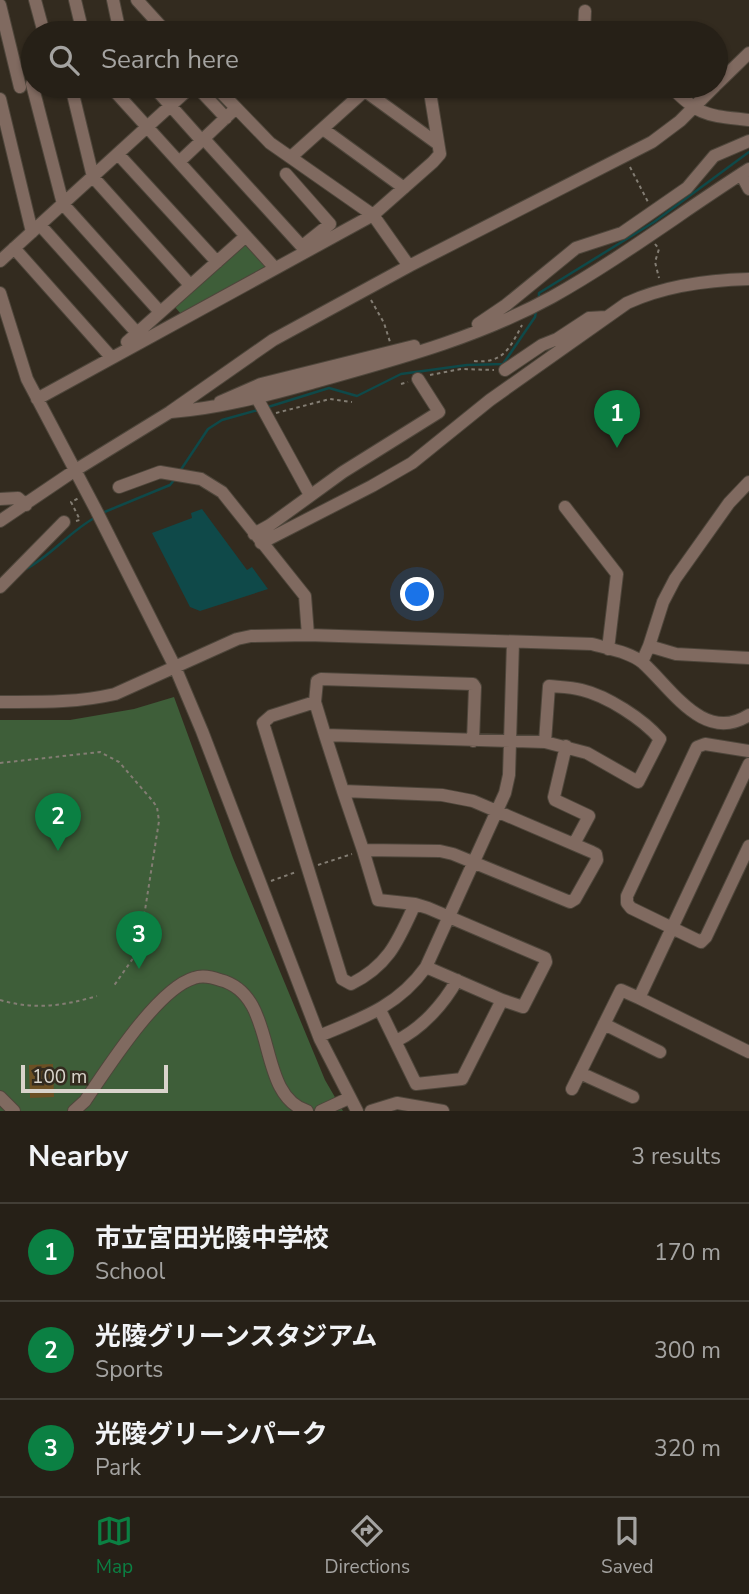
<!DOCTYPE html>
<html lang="en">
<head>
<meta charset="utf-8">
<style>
	body { margin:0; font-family:"Nunito Sans","Noto Sans JP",sans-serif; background:#2e2820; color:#f1f3f6 }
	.scale { position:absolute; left:21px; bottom:18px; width:147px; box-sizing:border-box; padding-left:7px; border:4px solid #d9d4cc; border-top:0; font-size:19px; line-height:24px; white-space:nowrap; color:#d9d4cc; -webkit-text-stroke:5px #332b1f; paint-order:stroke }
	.you { position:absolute; left:418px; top:595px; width:24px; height:24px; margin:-18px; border:5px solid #fff; border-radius:50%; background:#1a73e8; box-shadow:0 0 0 10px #1a73e833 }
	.badge { display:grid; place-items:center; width:46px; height:46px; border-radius:50%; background:#0b8043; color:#fff; font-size:23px; font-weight:700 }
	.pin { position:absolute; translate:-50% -58px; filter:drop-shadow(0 2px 4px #0008) }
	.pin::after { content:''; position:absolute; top:37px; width:24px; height:21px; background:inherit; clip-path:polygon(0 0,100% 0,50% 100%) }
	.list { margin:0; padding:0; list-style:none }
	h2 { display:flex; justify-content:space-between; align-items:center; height:91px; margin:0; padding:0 28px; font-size:30px }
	h2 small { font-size:23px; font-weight:400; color:#a4a3a1 }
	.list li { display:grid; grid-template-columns:46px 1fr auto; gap:21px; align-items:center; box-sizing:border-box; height:98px; padding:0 28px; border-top:2px solid #423e36 }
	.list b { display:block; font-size:26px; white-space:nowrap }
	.list p { margin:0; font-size:23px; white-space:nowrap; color:#a4a3a1 }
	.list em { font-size:23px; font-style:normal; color:#a4a3a1 }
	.icon { flex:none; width:38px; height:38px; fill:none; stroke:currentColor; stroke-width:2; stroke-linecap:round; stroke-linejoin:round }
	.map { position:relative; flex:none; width:749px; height:1111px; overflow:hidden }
	.search { position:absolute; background:#262017; box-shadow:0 2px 5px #0004; left:21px; right:21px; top:21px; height:77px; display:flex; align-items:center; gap:18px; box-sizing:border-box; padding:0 24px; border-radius:38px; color:#a4a3a1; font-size:26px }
	.sheet { height:385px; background:#262017 }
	nav { display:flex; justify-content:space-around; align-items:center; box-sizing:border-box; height:98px; border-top:2px solid #423e36; background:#262017; font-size:19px; color:#a4a3a1 }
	nav a { display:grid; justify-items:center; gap:4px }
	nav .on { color:#0b8043 }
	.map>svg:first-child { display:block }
	.green { fill:#3e5e39 }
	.water { fill:#0f4949 }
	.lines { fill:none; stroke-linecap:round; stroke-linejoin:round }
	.stream { stroke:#0f4949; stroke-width:2.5 }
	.building { fill:#6c5024 }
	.minor-casing { stroke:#4e463b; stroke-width:14 }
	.path { stroke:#837d73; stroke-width:2; stroke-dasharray:3.5 3.5; stroke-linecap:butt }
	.minor { stroke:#806a60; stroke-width:12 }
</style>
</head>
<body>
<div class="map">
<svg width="749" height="1111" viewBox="0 0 749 1111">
	<rect width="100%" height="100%" fill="#332b1f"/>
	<path class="green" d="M 245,244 L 266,266 L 181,314 L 174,306 Z
		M 174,697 L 233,858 L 325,1080 L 343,1111 L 0,1111 L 0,720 L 70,720 L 134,709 Z"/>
	<path class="water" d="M 202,509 L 247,570 L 252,567 L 268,589 L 200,611 L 190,607 L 152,533 L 192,518 L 191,513 Z"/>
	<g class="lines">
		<path class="stream" d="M 539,298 L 539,293 L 654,222 L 749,152
			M 268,407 L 329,388 L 357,396 L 401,374 L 467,365 L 503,364 L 535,317 L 536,311
			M 180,471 L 208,429 L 222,420 L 258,410
			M 102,513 L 170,485 L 174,480
			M 26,569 C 52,555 70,531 96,517"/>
	</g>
	<path class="building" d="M 53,1064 L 54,1097 L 30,1098 L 29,1065 Z"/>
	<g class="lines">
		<defs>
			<path id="minor" d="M 35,0 L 44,33
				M 75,0 L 83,33
				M 113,0 L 120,33
				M 137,0 L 167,33
				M 0,5 L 20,87
				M 584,33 L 585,11
				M 32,84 L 63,204 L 160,312
				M 716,85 L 749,53
				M 71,86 L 93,177 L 190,285
				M 110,86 L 274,267
				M 153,86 L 202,141
				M 196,86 L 226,118
				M 215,86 L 270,143 L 373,215 L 409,266
				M 670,86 C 700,117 707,115 749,120
				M 365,91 L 438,144
				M 0,99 L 32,232
				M 323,129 L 404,188
				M 204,139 L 306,251
				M 118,154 L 217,262
				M 291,157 L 370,86
				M 179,162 L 235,109
				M 286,174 L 330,224 L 305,244
				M 741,174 L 749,189
				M 40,225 L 137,333
				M 14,248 L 111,357
				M 0,261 L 192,86
				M 0,293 L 27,379 L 95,508 L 175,667 L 202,731 L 320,1039 L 357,1111
				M 478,324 L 506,305 L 576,248 L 622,233 L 687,188 L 714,156 L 749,141
				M 127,342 L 246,236
				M 505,370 L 542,345 L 557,339 L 589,318 L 606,317
				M 257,398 L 310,495
				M 37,399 L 373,215 L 433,162 L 440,154 L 429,86
				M 220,402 L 261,384 L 414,346
				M 171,412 C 223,408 271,394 322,380 C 401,358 479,337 552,297 C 620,259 683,211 749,169
				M 119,487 L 160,472 L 201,479 L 222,492 L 305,596 L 308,635
				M 0,499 L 18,498 L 26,505
				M 565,507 L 617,574 L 608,649
				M 0,521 L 74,471 L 170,412 L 273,340 L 409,266 L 652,142 L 680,121 L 715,86
				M 254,534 L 270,525 L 343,472 L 439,412 L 418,379
				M 261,543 L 372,486 L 412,463 L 490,400 L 627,303 C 664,286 708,280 749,279
				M 0,587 L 64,522
				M 649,646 L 676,654 L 749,658
				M 642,662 L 649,646 L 663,602 L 675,579 L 729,503 L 749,482
				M 0,702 C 39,702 76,703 115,694 L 237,639 L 251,636 L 308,635 L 592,644 C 609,649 630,652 643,663 C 672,689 704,744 749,715
				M 315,702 L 271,716 L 263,723 L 342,979 L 351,984 C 389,965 398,941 415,904
				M 325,735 L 343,791 L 442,795 L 473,801 L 592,852 L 596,854 L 597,860 L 575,899 L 570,902 L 453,854 L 440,851 L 363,850 L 343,791
				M 473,741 L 475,687 L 473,684 L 321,679 L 317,681 L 315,702 L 325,735 L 545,742 L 587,753 L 638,782 L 660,739 C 643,719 607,696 582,690 C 571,687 560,687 549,686 L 545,742
				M 566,746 L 554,797 L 555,800 L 589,816 L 574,844
				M 749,751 L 705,744 L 697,747 L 627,896 L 627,903 L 631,908 L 701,942 L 706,937 L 749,846
				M 749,764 L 639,998 L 749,1052
				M 363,850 L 378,900 L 415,904 L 428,908 L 545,958 L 546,962 L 523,1007 L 502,1000
				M 380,1010 L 416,1084 L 462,1079 L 502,1000 L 426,967
				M 604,1024 L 660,1052
				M 319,1036 C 363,1018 398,1006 426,967 L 505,793 L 509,775 L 513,642
				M 396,1041 C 421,1029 443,1005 457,980
				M 580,1073 L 633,1097
				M 572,1089 L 621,990 L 639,998
				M 0,1097 L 14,1111
				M 74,1111 L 85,1101 C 107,1069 157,989 194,978 C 202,975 212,977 220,980 C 280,995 254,1094 307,1111
				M 321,1111 L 349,1098
				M 371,1111 L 397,1103 L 443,1111"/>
		</defs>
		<use href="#minor" class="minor-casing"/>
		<path class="path" d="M 630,167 L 648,202
			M 655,244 L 659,249 L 655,262 L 659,278
			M 371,300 L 384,323 L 390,342
			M 474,361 C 503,364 510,348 522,325
			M 430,375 L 461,369 L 494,370
			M 401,384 L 408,382
			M 276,413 L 330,399 L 352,402
			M 76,521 L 80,520 L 71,502 L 79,498
			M 0,763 L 100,752 L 119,762 L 151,799 L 157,807 L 159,821 L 140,942 L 134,957 L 113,987
			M 318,865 L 352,854
			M 271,881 L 296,872
			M 0,1000 C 34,1010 63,1006 97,996"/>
		<use href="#minor" class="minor"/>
	</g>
</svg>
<div class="scale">100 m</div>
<div class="you"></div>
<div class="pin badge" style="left:617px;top:448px">1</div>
<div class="pin badge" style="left:58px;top:851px">2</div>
<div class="pin badge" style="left:139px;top:969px">3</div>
<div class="search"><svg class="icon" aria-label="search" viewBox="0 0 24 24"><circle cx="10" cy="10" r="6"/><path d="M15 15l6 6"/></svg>Search here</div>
</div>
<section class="sheet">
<h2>Nearby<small>3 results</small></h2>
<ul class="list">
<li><span class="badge">1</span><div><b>市立宮田光陵中学校</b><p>School</p></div><em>170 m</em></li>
<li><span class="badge">2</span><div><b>光陵グリーンスタジアム</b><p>Sports</p></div><em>300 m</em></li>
<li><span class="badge">3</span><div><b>光陵グリーンパーク</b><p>Park</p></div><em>320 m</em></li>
</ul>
</section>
<nav>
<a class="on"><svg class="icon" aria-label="map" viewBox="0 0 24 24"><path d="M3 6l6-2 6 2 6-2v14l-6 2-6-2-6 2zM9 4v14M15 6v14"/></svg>Map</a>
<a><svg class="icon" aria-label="directions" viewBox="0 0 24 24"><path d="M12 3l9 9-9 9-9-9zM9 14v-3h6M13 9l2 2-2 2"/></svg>Directions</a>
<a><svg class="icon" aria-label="saved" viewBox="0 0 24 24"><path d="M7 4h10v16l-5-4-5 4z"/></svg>Saved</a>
</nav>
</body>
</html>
